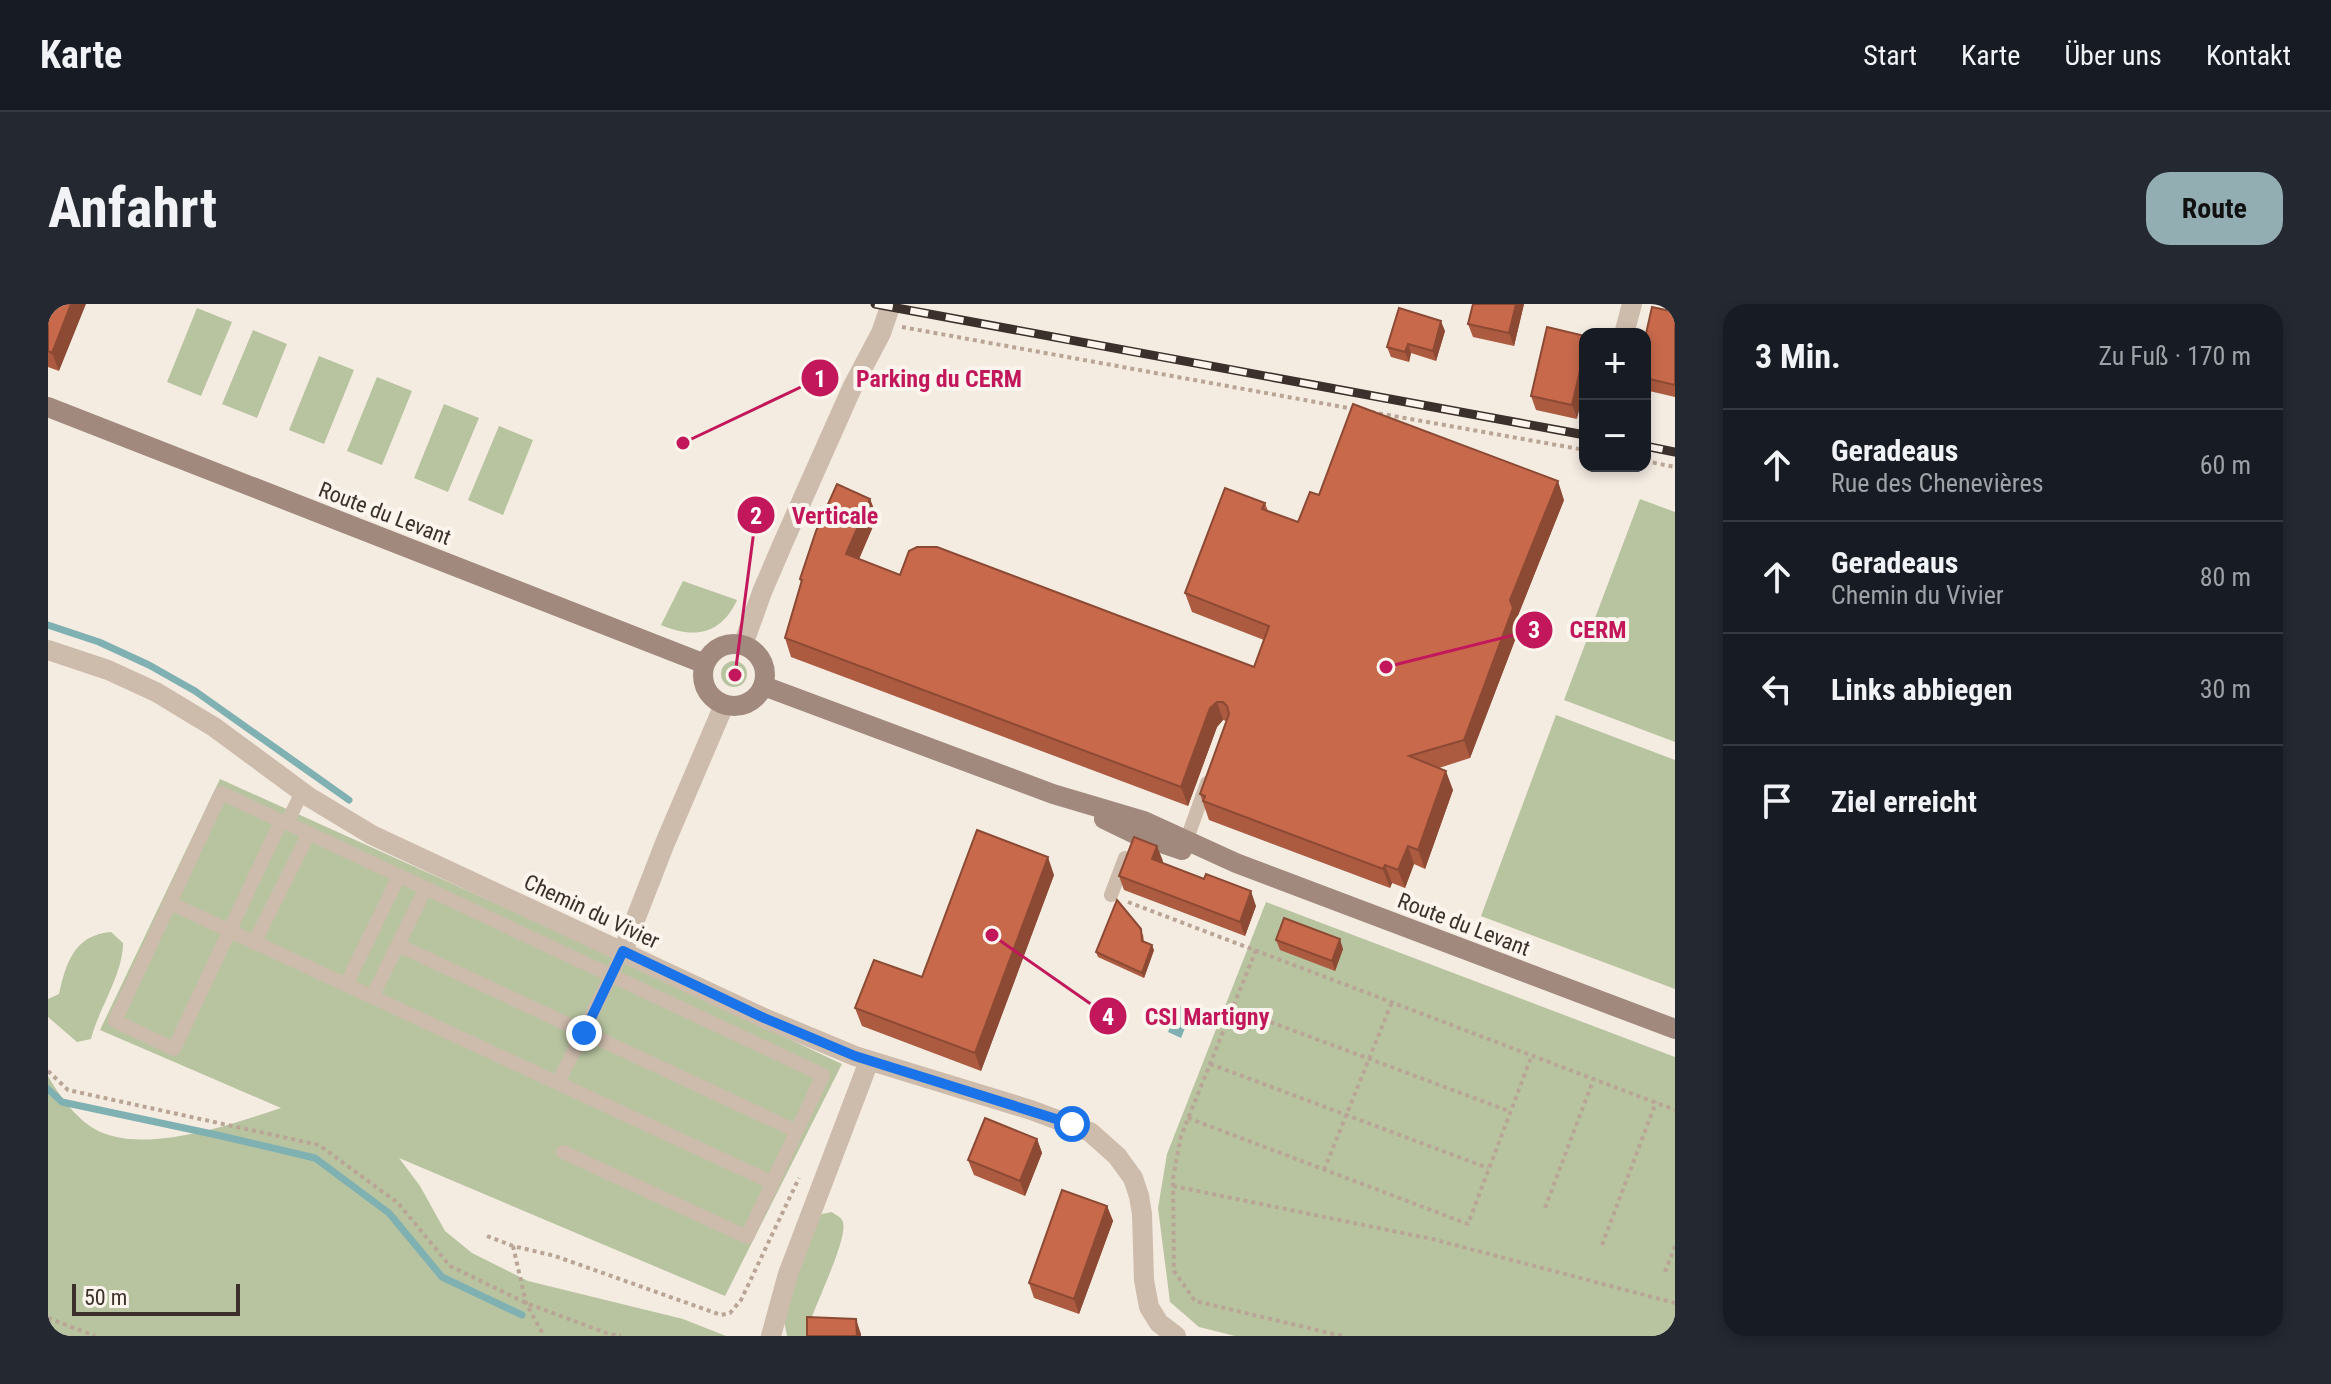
<!DOCTYPE html>
<html lang="de">
<head>
<meta charset="utf-8">
<style>
	body { margin:0; font-family:"Roboto Condensed",sans-serif; background:#242831; color:#f1f3f6 }
	.controls { position:absolute; right:24px; top:24px; display:grid; overflow:hidden; border-radius:16px; box-shadow:0 4px 12px #0003 }
	.controls button { width:72px; height:72px; display:grid; place-items:center; padding:0; border:0; border-bottom:2px solid #363941; background:#171b24; color:#f1f3f6; font:40px sans-serif }
	.scale { position:absolute; left:24px; bottom:20px; width:168px; box-sizing:border-box; padding-left:8px; border:4px solid #3b302b; border-top:0; font-size:22px; line-height:28px; white-space:nowrap; color:#3b302b; -webkit-text-stroke:6px #fbf5ee; paint-order:stroke }
	.stop { position:absolute; width:24px; height:24px; margin:-18px; border:6px solid #1a73e8; border-radius:50%; background:#fff }
	.stop.end { background:#1a73e8; border-color:#fff; box-shadow:0 2px 8px #0008 }
	.list { margin:0; padding:0; list-style:none }
	h2 { display:flex; justify-content:space-between; align-items:center; height:104px; margin:0; padding:0 32px; font-size:34px }
	h2 small { font-size:26px; font-weight:400; color:#9ea1a6 }
	.list li { display:grid; grid-template-columns:52px 1fr auto; gap:24px; align-items:center; box-sizing:border-box; height:112px; padding:0 32px; border-top:2px solid #363941 }
	.list b { display:block; font-size:30px; white-space:nowrap }
	.list p { margin:0; font-size:26px; white-space:nowrap; color:#9ea1a6 }
	.list em { font-size:26px; font-style:normal; color:#9ea1a6 }
	.icon { flex:none; width:44px; height:44px; fill:none; stroke:currentColor; stroke-width:2; stroke-linecap:round; stroke-linejoin:round }
	.map { position:relative; flex:none; width:1627px; height:1032px; overflow:hidden; border-radius:24px }
	header { display:flex; align-items:center; gap:48px; box-sizing:border-box; height:112px; padding:0 40px; background:#171b24; border-bottom:2px solid #363941 }
	header strong { font-size:38px }
	nav { display:flex; gap:44px; margin-inline-start:auto; font-size:28px }
	.intro { display:flex; align-items:center; justify-content:space-between; box-sizing:border-box; height:192px; padding:0 48px }
	h1 { margin:0; font-size:56px }
	.button { padding:20px 36px; border-radius:24px; background:#92aeb2; color:#111; font-size:28px; font-weight:700 }
	main { display:flex; gap:48px; padding:0 48px }
	aside { flex:1; background:#171b24; border-radius:24px; box-shadow:0 4px 12px #0003 }
	.map>svg:first-child { display:block }
	.green { fill:#b8c4a0 }
	.water { fill:#7fb0b2 }
	.lines { fill:none; stroke-linecap:round; stroke-linejoin:round }
	.stream { stroke:#7fb0b2; stroke-width:7 }
	.path { stroke:#b9a596; stroke-width:4; stroke-dasharray:4 4; stroke-linecap:butt }
	.lane { stroke:#cdbbac; stroke-width:14 }
	.street { stroke:#cdbbac; stroke-width:20 }
	.secondary { stroke:#a18a7d; stroke-width:20 }
	.rail-casing { stroke:#3b302b; stroke-width:9 }
	.rail { stroke:#fbf5ee; stroke-width:6; stroke-dasharray:18; stroke-linecap:butt }
	.wall { fill:#ac5a40 }
	.shaded-wall { fill:#8c4a34 }
	.building { fill:#c8694b; stroke:#8c4a34; stroke-width:2 }
	.route { stroke:#1a73e8; stroke-width:10 }
	.labels { text-anchor:middle; stroke-width:8; stroke-linejoin:round; paint-order:stroke }
	.street-label { font-size:22px; fill:#3b302b; stroke:#fbf5ee }
	.leader { fill:none; stroke:#c2185b; stroke-width:3 }
	.callout-dot { fill:#c2185b; stroke:#fbf5ee; stroke-width:3 }
	.mark-label { font-size:24px; text-anchor:middle; font-weight:bold; fill:#fff }
	.callout-label { font-size:24px; text-anchor:middle; font-weight:bold; fill:#c2185b; stroke:#fbf5ee; stroke-width:8; stroke-linejoin:round; paint-order:stroke }
</style>
</head>
<body>
<header>
<strong>Karte</strong>
<nav><a>Start</a><a>Karte</a><a>Über uns</a><a>Kontakt</a></nav>
</header>
<div class="intro"><h1>Anfahrt</h1><a class="button">Route</a></div>
<main>
<div class="map">
<svg width="1627" height="1032" viewBox="0 0 1627 1032">
	<rect width="100%" height="100%" fill="#f4ebe1"/>
	<path class="green" d="M 149,4 L 184,18 L 153,92 L 119,78 Z
		M 205,26 L 239,40 L 209,114 L 174,100 Z
		M 271,52 L 306,66 L 276,140 L 241,126 Z
		M 329,73 L 364,87 L 334,161 L 299,147 Z
		M 396,100 L 431,114 L 400,188 L 366,174 Z
		M 451,122 L 485,136 L 455,211 L 420,196 Z
		M 1592,195 L 1627,208 L 1627,438 L 1516,396 Z
		M 635,277 L 689,296 C 673,331 646,335 613,321 Z
		M673 370a13 13 0 1 1 26 0a13 13 0 1 1-26 0Z
		M 1508,411 L 1627,456 L 1627,685 L 1433,612 Z
		M 172,475 L 578,658 L 794,760 L 677,992 L 351,854 L 372,882 L 397,927 L 424,949 L 480,977 L 635,1015 L 678,1032 L 0,1032 L 0,772 C 10,790 27,813 45,824 C 92,853 184,820 233,804 L 52,726 Z
		M 1218,598 L 1627,753 L 1627,1032 L 1187,1032 L 1151,1023 L 1122,998 L 1110,904 L 1119,850 Z
		M 63,628 L 75,639 C 75,670 51,704 43,735 L 29,738 L 0,713 L 0,695 L 11,690 C 18,659 26,631 63,628 Z
		M 784,908 C 787,911 792,912 794,916 C 804,930 761,1011 758,1032 L 739,1032 L 734,1007 L 765,921 L 774,910 Z"/>
	<path class="water" d="M 1131,702 L 1144,707 L 1133,734 L 1120,728 Z"/>
	<g class="lines">
		<path class="stream" d="M 0,321 L 51,338 L 101,361 L 147,387 L 301,496
			M 0,785 L 14,798 L 169,831 L 267,854 L 341,909 L 394,973 L 474,1011"/>
		<path class="path" d="M 854,23 L 1306,105
			M 1323,108 L 1537,146
			M 1597,157 L 1627,163
			M 1080,598 L 1627,806
			M 1208,646 L 1133,832 L 1125,874 L 1126,967 L 1147,997 L 1294,1032
			M 1185,704 L 1461,807
			M 1162,760 L 1440,864
			M 0,767 L 20,786 L 271,841 L 350,899 L 402,962 L 478,999 L 561,1030 L 573,1032
			M 1140,814 L 1420,920 L 1484,751
			M 1276,866 L 1344,698
			M 1125,882 L 1384,935 L 1627,999
			M 1497,904 L 1546,774
			M 439,932 L 465,942 L 507,952 L 673,1011 L 682,1009 L 693,996 L 751,874
			M 1554,941 L 1608,798
			M 465,942 L 478,999 L 496,1032
			M 1617,968 L 1627,942
			M 0,1014 L 47,1032"/>
		<path class="lane" d="M 233,517 L 173,489 L 67,717 L 126,745 L 233,517 L 239,519 L 254,488
			M 239,519 L 775,771 L 699,933 L 515,848
			M 1136,543 L 1159,479
			M 1063,591 L 1077,554
			M 122,599 L 725,879
			M 206,639 L 261,529
			M 350,641 L 748,827
			M 298,681 L 351,572
			M 324,693 L 378,584
			M 510,779 L 575,647"/>
		<path class="street" d="M 1576,30 L 1584,0
			M 695,341 L 714,288 L 735,239 L 804,84 L 833,29 L 843,0
			M 0,346 L 60,366 L 108,388 L 166,423 L 261,493 L 324,531 L 716,714 L 807,752 L 983,806 L 1042,828 L 1069,852 L 1085,874 L 1091,892 L 1094,910 L 1096,976 L 1101,1003 L 1111,1019 L 1128,1032
			M 575,647 L 617,539 L 676,401
			M 723,1032 L 740,970 L 821,757"/>
		<path class="secondary" d="M 0,103 L 657,360
			M655 371a31 31 0 1 1 62 0a31 31 0 1 1-62 0Z
			M 716,382 L 1005,490 L 1096,517 L 1188,559 L 1627,725
			M 1056,515 L 1087,530 L 1134,546"/>
		<defs>
			<path id="rail" d="M 827,0 L 1537,131
				M 1597,142 L 1627,148"/>
		</defs>
		<use href="#rail" class="rail-casing"/>
		<use href="#rail" class="rail"/>
	</g>
	<path class="wall" d="M 0,0 L 11,67 L 0,63 Z
		M 1476,0 L 1466,42 L 1425,33 L 1420,20 Z
		M 1627,8 L 1627,93 L 1597,86 L 1597,34 Z
		M 1499,23 L 1529,115 L 1488,106 L 1483,92 Z
		M 1397,27 L 1388,57 L 1363,49 L 1361,58 L 1343,53 L 1339,43 Z
		M 1271,191 L 1516,196 L 1469,314 L 1472,323 L 1422,454 L 1391,464 L 1405,486 L 1377,565 L 1366,560 L 1357,584 L 1344,579 L 1342,584 L 1161,516 L 1152,490 L 1178,417 L 1175,416 L 1169,423 L 1140,502 L 743,353 L 737,334 L 753,278 L 752,275 L 822,195 L 829,213 L 811,255 L 852,271 L 1206,363 L 1216,336 L 1144,308 L 1137,289 L 1217,199 L 1220,207 L 1250,218 Z
		M 1115,557 L 1114,559 L 1208,602 L 1197,632 L 1076,586 L 1071,572 Z
		M 1006,571 L 933,767 L 814,722 L 807,704 L 874,673 Z
		M 1095,630 L 1096,638 L 1106,646 L 1096,674 L 1050,653 L 1048,648 Z
		M 1228,636 L 1295,645 L 1287,667 L 1232,646 Z
		M 989,835 L 994,849 L 977,892 L 926,871 L 920,856 Z
		M 1059,902 L 1065,917 L 1031,1010 L 986,994 L 981,979 Z"/>
	<path class="shaded-wall" d="M 23,0 L 38,0 L 11,67 L 4,49 Z
		M 1468,0 L 1476,0 L 1466,42 L 1461,29 Z
		M 1393,17 L 1397,27 L 1388,57 L 1385,47 Z
		M 1360,40 L 1363,49 L 1361,58 L 1357,48 Z
		M 1537,45 L 1537,82 L 1529,115 L 1524,101 Z
		M 1510,177 L 1516,196 L 1469,314 L 1472,323 L 1422,454 L 1416,436 L 1462,296 Z
		M 822,195 L 829,213 L 805,269 L 798,250 Z
		M 1169,398 L 1175,416 L 1169,423 L 1140,502 L 1133,483 L 1162,404 Z
		M 1398,467 L 1405,486 L 1377,565 L 1370,546 Z
		M 1109,542 L 1115,557 L 1110,569 L 1104,555 Z
		M 1360,542 L 1366,560 L 1357,584 L 1350,566 Z
		M 1000,553 L 1006,571 L 933,767 L 927,749 Z
		M 1337,561 L 1344,579 L 1342,584 L 1335,565 Z
		M 1203,587 L 1208,602 L 1197,632 L 1192,618 Z
		M 1292,635 L 1295,645 L 1287,667 L 1284,657 Z
		M 1104,641 L 1106,646 L 1096,674 L 1094,669 Z
		M 989,835 L 994,849 L 977,892 L 972,877 Z
		M 1059,902 L 1065,917 L 1031,1010 L 1026,995 Z
		M 808,1015 L 813,1030 L 813,1032 L 809,1032 Z"/>
	<path class="building" d="M 0,0 L 23,0 L 4,49 L 0,47 Z
		M 1425,0 L 1468,0 L 1461,29 L 1420,20 Z
		M 1604,3 L 1627,8 L 1627,81 L 1597,74 L 1597,34 Z
		M 1351,4 L 1393,17 L 1385,47 L 1360,40 L 1357,48 L 1339,43 Z
		M 1499,23 L 1537,32 L 1537,45 L 1524,101 L 1483,92 Z
		M 1305,100 L 1510,177 L 1462,296 L 1465,304 L 1416,436 L 1361,452 L 1398,467 L 1370,546 L 1360,542 L 1350,566 L 1337,561 L 1335,565 L 1155,497 L 1157,492 L 1152,490 L 1181,410 L 1179,402 L 1175,398 L 1169,398 L 1162,404 L 1133,483 L 737,334 L 754,276 L 752,275 L 768,227 L 789,180 L 822,195 L 798,250 L 852,271 L 861,247 L 869,243 L 889,243 L 1206,363 L 1221,322 L 1137,289 L 1177,184 L 1217,199 L 1214,205 L 1250,218 L 1262,188 L 1271,191 Z
		M 929,526 L 1000,553 L 927,749 L 807,704 L 826,656 L 874,673 Z
		M 1086,533 L 1109,542 L 1104,555 L 1156,575 L 1158,570 L 1203,587 L 1192,618 L 1071,572 Z
		M 1069,596 L 1093,625 L 1094,637 L 1104,641 L 1094,669 L 1048,648 Z
		M 1236,614 L 1292,635 L 1284,657 L 1228,636 Z
		M 937,814 L 989,835 L 972,877 L 920,856 Z
		M 1014,886 L 1059,902 L 1026,995 L 981,979 Z
		M 759,1013 L 808,1015 L 809,1032 L 759,1032 Z"/>
	<g class="lines">
		<path class="route" d="M 536,729 L 575,647 L 716,714 L 807,752 L 1024,820"/>
	</g>
	<g class="labels">
		<g class="street-label">
			<text transform="translate(337 209) rotate(21)" y="8">Route du Levant</text>
			<text transform="translate(544 607) rotate(25)" y="8">Chemin du Vivier</text>
			<text transform="translate(1416 620) rotate(21)" y="8">Route du Levant</text>
		</g>
	</g>
	<path class="leader" d="M635 139L772 74M687 371L708 211M1338 363L1486 326M944 631L1060 712"/>
	<g class="callout-dot">
		<circle cx="635" cy="139" r="8"/>
		<circle cx="687" cy="371" r="8"/>
		<circle cx="1338" cy="363" r="8"/>
		<circle cx="944" cy="631" r="8"/>
		<circle cx="772" cy="74" r="20"/>
		<circle cx="708" cy="211" r="20"/>
		<circle cx="1486" cy="326" r="20"/>
		<circle cx="1060" cy="712" r="20"/>
	</g>
	<g class="mark-label">
		<text x="772" y="83">1</text>
		<text x="708" y="220">2</text>
		<text x="1486" y="334">3</text>
		<text x="1060" y="721">4</text>
	</g>
	<g class="callout-label">
		<text x="891" y="83">Parking du CERM</text>
		<text x="787" y="220">Verticale</text>
		<text x="1550" y="334">CERM</text>
		<text x="1159" y="721">CSI Martigny</text>
	</g>
</svg>
<div class="controls">
<button>+</button>
<button>−</button>
</div>
<div class="scale">50 m</div>
<div class="stop" style="left:1024px;top:820px"></div>
<div class="stop end" style="left:536px;top:729px"></div>
</div>
<aside>
<h2>3 Min.<small>Zu Fuß · 170 m</small></h2>
<ul class="list">
<li><svg class="icon" aria-label="ahead" viewBox="0 0 24 24"><path d="M12 20V5M6 11l6-6 6 6"/></svg><div><b>Geradeaus</b><p>Rue des Chenevières</p></div><em>60 m</em></li>
<li><svg class="icon" aria-label="ahead" viewBox="0 0 24 24"><path d="M12 20V5M6 11l6-6 6 6"/></svg><div><b>Geradeaus</b><p>Chemin du Vivier</p></div><em>80 m</em></li>
<li><svg class="icon" aria-label="left" viewBox="0 0 24 24"><path d="M17 20v-9H6M10 6l-5 5 5 5"/></svg><div><b>Links abbiegen</b></div><em>30 m</em></li>
<li><svg class="icon" aria-label="arrive" viewBox="0 0 24 24"><path d="M6 21V4h12l-3 4 3 4H6"/></svg><div><b>Ziel erreicht</b></div></li>
</ul>
</aside>
</main>
</body>
</html>
